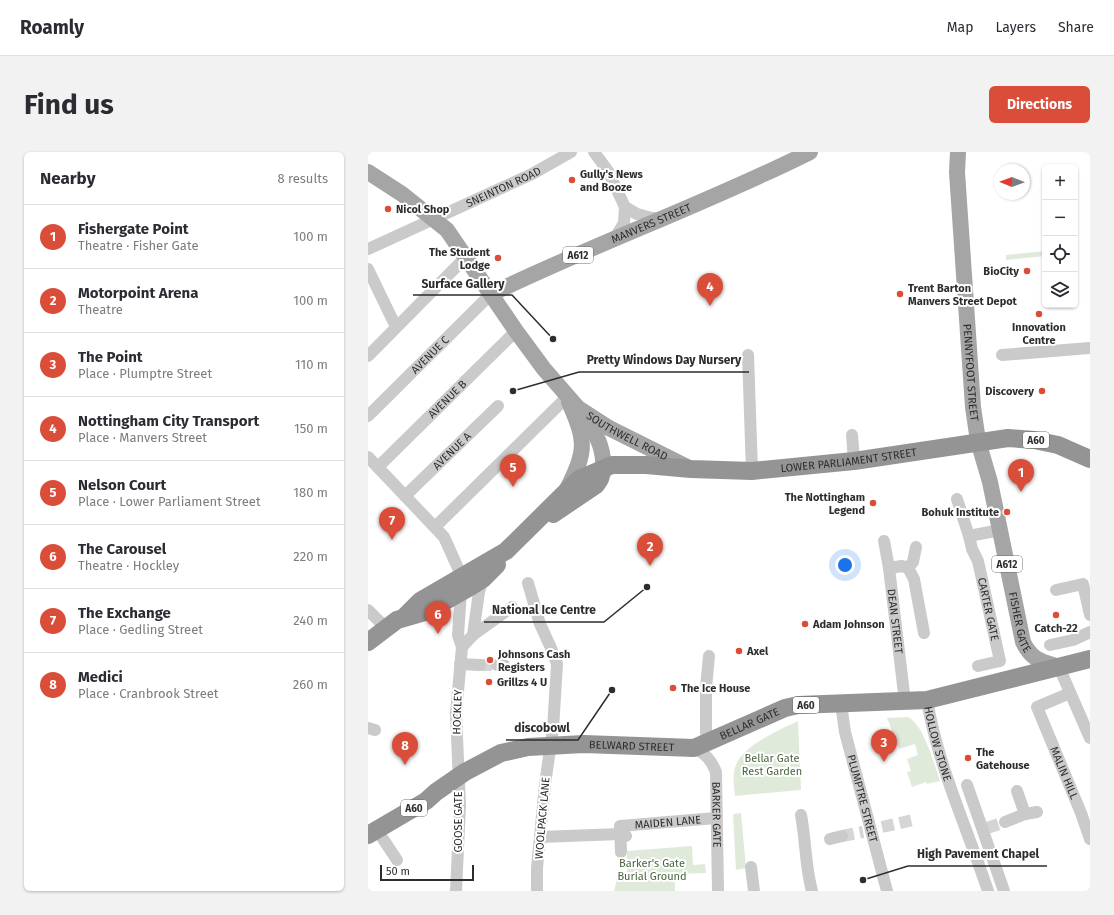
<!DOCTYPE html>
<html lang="en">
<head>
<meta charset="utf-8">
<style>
	body { margin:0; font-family:"Fira Sans",sans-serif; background:#f2f2f3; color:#2b2b33 }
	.controls { position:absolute; right:12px; top:12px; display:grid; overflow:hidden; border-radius:6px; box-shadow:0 1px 3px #0004 }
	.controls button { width:36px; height:36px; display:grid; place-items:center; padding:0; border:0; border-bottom:1px solid #e1e1e2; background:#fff; color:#2b2b33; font:20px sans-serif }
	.compass { position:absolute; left:626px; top:12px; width:36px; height:36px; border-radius:50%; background:#fff; box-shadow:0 1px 3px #0004; rotate:271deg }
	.scale { position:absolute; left:12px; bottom:10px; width:94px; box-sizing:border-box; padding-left:4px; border:2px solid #2d2d2d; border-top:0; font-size:11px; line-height:14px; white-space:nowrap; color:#2d2d2d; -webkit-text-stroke:3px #fff; paint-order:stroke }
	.you { position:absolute; left:477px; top:413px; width:14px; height:14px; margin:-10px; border:3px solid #fff; border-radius:50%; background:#1a73e8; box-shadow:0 0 0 6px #1a73e833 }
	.badge { display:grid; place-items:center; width:26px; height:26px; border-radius:50%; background:#da4d39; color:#fff; font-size:13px; font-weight:700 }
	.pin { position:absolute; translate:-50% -33px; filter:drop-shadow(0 1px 2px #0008) }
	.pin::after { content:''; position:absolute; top:21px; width:14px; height:12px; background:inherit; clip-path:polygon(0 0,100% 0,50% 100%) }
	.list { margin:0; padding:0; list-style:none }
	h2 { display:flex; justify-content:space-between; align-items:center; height:52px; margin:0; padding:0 16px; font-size:17px }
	h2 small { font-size:13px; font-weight:400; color:#7c7c81 }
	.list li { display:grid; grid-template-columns:26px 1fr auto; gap:12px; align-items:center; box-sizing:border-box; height:64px; padding:0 16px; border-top:1px solid #e1e1e2 }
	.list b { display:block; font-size:15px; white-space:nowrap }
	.list p { margin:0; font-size:13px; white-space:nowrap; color:#7c7c81 }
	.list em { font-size:13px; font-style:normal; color:#7c7c81 }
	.icon { flex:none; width:22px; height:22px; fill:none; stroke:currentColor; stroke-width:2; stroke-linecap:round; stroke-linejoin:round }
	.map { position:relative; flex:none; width:722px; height:739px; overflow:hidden; border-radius:6px }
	header { display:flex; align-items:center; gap:24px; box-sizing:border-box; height:56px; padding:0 20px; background:#fff; border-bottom:1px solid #e1e1e2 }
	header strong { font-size:19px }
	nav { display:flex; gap:22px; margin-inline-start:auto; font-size:14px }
	.intro { display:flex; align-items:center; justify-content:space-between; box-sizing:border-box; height:96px; padding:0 24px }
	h1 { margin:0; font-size:28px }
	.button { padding:10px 18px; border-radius:6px; background:#da4d39; color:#fff; font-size:14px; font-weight:700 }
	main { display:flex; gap:24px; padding:0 24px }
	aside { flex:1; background:#fff; border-radius:6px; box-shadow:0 1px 3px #0004 }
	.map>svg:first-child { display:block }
	.green { fill:#e0eadb }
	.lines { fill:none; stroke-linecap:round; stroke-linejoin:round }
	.minor-tunnel { stroke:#d5d5d5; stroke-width:12; stroke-dasharray:12 6; stroke-linecap:butt }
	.minor { stroke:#cacaca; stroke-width:12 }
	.major { stroke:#a5a5a5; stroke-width:16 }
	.highway { stroke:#949494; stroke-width:18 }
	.poi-dot { fill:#da4d39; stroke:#fff; stroke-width:1.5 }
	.labels { text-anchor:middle; stroke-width:4; stroke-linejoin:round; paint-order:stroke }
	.shield { fill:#fff; stroke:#6c6c6c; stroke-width:1 }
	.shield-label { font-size:10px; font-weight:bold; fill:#2d2d2d }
	.poi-label { font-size:11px; font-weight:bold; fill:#2d2d2d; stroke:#fff; text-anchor:start }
	.street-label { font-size:11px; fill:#2d2d2d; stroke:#fff }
	.park-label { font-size:11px; fill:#48653d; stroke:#fff }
	.leader { fill:none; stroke:#2d2d2d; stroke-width:1.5 }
	.callout-dot { fill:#2d2d2d; stroke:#fff; stroke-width:1.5 }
	.callout-label { font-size:12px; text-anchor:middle; font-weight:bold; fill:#2d2d2d; stroke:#fff; stroke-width:4; stroke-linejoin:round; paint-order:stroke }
</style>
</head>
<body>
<header>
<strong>Roamly</strong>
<nav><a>Map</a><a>Layers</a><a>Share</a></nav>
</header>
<div class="intro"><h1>Find us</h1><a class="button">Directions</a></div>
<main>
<aside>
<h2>Nearby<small>8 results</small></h2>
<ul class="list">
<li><span class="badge">1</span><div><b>Fishergate Point</b><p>Theatre · Fisher Gate</p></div><em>100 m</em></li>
<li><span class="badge">2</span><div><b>Motorpoint Arena</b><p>Theatre</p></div><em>100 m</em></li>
<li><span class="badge">3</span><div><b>The Point</b><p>Place · Plumptre Street</p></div><em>110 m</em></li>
<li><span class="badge">4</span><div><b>Nottingham City Transport</b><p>Place · Manvers Street</p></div><em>150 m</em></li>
<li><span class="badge">5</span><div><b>Nelson Court</b><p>Place · Lower Parliament Street</p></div><em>180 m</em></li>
<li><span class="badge">6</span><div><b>The Carousel</b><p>Theatre · Hockley</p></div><em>220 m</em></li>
<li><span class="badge">7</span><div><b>The Exchange</b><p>Place · Gedling Street</p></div><em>240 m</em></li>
<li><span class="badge">8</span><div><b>Medici</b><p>Place · Cranbrook Street</p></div><em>260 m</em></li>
</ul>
</aside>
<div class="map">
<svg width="722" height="739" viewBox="0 0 722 739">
	<rect width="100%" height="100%" fill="#fff"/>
	<path class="green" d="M 677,99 L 677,104 L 638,108 L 638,103 Z
		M 540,565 C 556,573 566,612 572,629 L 559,632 L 558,630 L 544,635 L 539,620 L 543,619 L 539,607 L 550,603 L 547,592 L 531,597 L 519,566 Z
		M 430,569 L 433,638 L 367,644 C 366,634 364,622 368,613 C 374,594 413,577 430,569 Z
		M 373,661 L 378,716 L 368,718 L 365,662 Z
		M 324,694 L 325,713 L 337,712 L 338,721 L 307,722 L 307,739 L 246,739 L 250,723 L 259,722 L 259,699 Z"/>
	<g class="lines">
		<path class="minor-tunnel" d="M 112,513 L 129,513
			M 514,675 L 545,668
			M 619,676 L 637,670
			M 474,684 L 495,680"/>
		<g class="minor">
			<path d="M 226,0 L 240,19 L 257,55 L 269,62 L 284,66 L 293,66"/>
			<path d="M 247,86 L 256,71 L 257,55"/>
			<path id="s1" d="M 0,97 L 164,22 L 203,0"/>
			<path d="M 0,117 L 28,175"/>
			<path d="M 380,203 L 384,319"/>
			<path d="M 634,203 L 722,196"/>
			<path d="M 0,204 L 97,106"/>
			<path id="s2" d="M 0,264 L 123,142"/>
			<path d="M 484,283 L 486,309"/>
			<path d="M 0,305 L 76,385 L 94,425 L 90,483 L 94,495 L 88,561 L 92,654 L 88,739"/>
			<path id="s3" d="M 10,315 L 148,179"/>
			<path id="s4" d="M 37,344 L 130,254"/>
			<path d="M 589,347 L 601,384 L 632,378"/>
			<path d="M 67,375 L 199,245"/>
			<path id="s5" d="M 601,384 L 604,397 L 610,409 L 632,509 L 610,514"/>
			<path id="s6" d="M 516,389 L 521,416 L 537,550"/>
			<path d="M 521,416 L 534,414 L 540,416 L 546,427 L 556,481"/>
			<path d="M 540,416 L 545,410 L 548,395"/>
			<path d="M 160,431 L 172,472 L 183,496 L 189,512 L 185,577 L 177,632 L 169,716 L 169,739"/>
			<path d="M 688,438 L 715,432 L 722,463"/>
			<path d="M 0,458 L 18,476"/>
			<path d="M 105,483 L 144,455"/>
			<path d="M 682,493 L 705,488 L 722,480"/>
			<path d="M 94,495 L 105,483 L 111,440 L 115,427"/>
			<path d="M 92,512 L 112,513"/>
			<path d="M 129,513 L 136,513"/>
			<path d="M 691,515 L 722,586"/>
			<path id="s7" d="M 702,541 L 669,555 L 713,661 L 722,687"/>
			<path id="s8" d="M 559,548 C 570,614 599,676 620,739"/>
			<path id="s9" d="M 473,552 L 477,580 L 519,739"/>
			<path d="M 0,576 L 7,578"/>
			<path d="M 341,590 L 338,580 L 338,536 L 341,504"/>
			<path id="s10" d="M 326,596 C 338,602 343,608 348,620 L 350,739"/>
			<path d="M 599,633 L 636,739"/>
			<path d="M 649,639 L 657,662"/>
			<path d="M 433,663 C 438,689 437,714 444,739"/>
			<path d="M 637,670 L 657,662 L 669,660"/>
			<path id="s11" d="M 252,674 L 348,666"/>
			<path d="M 252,675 L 253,700"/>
			<path d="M 9,678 L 29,708"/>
			<path d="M 172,685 L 252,682 L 258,684"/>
			<path d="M 462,687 L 474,684"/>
			<path d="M 383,715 L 386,739"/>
		</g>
		<g class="major">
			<path id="s12" d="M 590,0 L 589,20 L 605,255 L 610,289 L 622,330 L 655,490 C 664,508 672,509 691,515"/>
			<path id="s13" d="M 0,20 L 34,42 L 79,78 L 148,179 L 176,217 L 210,256 L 241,276 L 321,316"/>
			<path id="s14" d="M 123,142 C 228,91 338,52 442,0"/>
			<path d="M 218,262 C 226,280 237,296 235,317"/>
			<path d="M 199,337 C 219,299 218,289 201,250"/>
		</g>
		<g class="highway">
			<path d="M 185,362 L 228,333 L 232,327 L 235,317"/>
			<path id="s15" d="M 36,465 L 52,449 L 138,399 L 211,327 L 244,313 L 278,313 L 323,317 L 384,319 L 486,309 L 640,286 L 666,288 L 690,293 L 722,307"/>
			<path d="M 0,490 L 29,468 L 60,459 L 104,434 L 115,427 L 129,413"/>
			<path id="s16" d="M 0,683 L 58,649 L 68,640 L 97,620 L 133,601 L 160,595 L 216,592 L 326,596 L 417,556 L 430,553 L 559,548 L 722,507"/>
		</g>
	</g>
	<g class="poi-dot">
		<circle cx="204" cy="28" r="4"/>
		<circle cx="20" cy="57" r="4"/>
		<circle cx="130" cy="106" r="4"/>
		<circle cx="659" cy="119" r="4"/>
		<circle cx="532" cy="142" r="4"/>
		<circle cx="671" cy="162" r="4"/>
		<circle cx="674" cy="239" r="4"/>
		<circle cx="505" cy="351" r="4"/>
		<circle cx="639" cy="360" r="4"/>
		<circle cx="688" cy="463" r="4"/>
		<circle cx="437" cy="472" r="4"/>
		<circle cx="371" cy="499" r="4"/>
		<circle cx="122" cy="508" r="4"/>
		<circle cx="121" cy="530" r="4"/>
		<circle cx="305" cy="536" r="4"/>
		<circle cx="600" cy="606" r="4"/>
	</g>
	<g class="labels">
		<g class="shield">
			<rect x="195" y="95" width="30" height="16" rx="3"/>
			<rect x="655" y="280" width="26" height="16" rx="3"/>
			<rect x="624" y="404" width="30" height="16" rx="3"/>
			<rect x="425" y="545" width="26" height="16" rx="3"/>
			<rect x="33" y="648" width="26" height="16" rx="3"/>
		</g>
		<g class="shield-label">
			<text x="210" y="107">A612</text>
			<text x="668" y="292">A60</text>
			<text x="639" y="416">A612</text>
			<text x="438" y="557">A60</text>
			<text x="46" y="660">A60</text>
		</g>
		<g class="poi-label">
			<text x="212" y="26">Gully's News<tspan x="212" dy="13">and Booze</tspan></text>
			<text x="28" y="61">Nicol Shop</text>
			<text x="122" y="104" text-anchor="end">The Student<tspan x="122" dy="13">Lodge</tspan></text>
			<text x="651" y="123" text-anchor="end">BioCity</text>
			<text x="540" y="140">Trent Barton<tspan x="540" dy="13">Manvers Street Depot</tspan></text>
			<text x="671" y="179" text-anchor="middle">Innovation<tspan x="671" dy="13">Centre</tspan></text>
			<text x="666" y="243" text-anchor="end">Discovery</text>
			<text x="497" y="349" text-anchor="end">The Nottingham<tspan x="497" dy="13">Legend</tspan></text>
			<text x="631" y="364" text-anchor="end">Bohuk Institute</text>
			<text x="445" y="476">Adam Johnson</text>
			<text x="688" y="480" text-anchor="middle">Catch-22</text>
			<text x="379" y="503">Axel</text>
			<text x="130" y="506">Johnsons Cash<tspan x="130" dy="13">Registers</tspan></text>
			<text x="129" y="534">Grillzs 4 U</text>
			<text x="313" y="540">The Ice House</text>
			<text x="608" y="604">The<tspan x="608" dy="13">Gatehouse</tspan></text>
		</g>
		<g class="street-label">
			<text dy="4" stroke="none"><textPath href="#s1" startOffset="149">SNEINTON ROAD</textPath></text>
			<text dy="4" stroke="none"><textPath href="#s14" startOffset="175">MANVERS STREET</textPath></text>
			<text dy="4" stroke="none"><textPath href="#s2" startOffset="87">AVENUE C</textPath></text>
			<text dy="4" stroke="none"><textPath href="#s12" startOffset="221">PENNYFOOT STREET</textPath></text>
			<text dy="4" stroke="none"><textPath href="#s3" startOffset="97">AVENUE B</textPath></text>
			<text dy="4" stroke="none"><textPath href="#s13" startOffset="376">SOUTHWELL ROAD</textPath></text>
			<text dy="4" stroke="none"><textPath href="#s4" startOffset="65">AVENUE A</textPath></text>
			<text dy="4" stroke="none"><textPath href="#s15" startOffset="498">LOWER PARLIAMENT STREET</textPath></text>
			<text dy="4" stroke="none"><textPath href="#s5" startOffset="76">CARTER GATE</textPath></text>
			<text dy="4" stroke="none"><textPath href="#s6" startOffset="81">DEAN STREET</textPath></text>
			<text dy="4" stroke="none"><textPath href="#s12" startOffset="476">FISHER GATE</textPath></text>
			<text transform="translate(89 560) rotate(-88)" y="4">HOCKLEY</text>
			<text dy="4" stroke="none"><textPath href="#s16" startOffset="411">BELLAR GATE</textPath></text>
			<text dy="4" stroke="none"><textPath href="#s8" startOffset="45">HOLLOW STONE</textPath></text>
			<text dy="4" stroke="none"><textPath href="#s16" startOffset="288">BELWARD STREET</textPath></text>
			<text dy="4" stroke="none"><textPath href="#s7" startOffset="107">MALIN HILL</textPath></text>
			<text dy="4" stroke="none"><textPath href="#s9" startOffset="97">PLUMPTRE STREET</textPath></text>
			<text dy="4" stroke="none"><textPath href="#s10" startOffset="76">BARKER GATE</textPath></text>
			<text transform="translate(174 666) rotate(-85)" y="4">WOOLPACK LANE</text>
			<text transform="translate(90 670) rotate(-90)" y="4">GOOSE GATE</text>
			<text dy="4" stroke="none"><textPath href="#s11" startOffset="48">MAIDEN LANE</textPath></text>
		</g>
		<g class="park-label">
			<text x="404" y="610">Bellar Gate<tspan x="404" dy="13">Rest Garden</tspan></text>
			<text x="284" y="715">Barker's Gate<tspan x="284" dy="13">Burial Ground</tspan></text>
		</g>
	</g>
	<path class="leader" d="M185 187L144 143H45M145 239L211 220H381M279 435L236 470H116M244 538L210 588H138M495 728L540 714H679"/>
	<g class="callout-dot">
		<circle cx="185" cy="187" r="4"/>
		<circle cx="145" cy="239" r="4"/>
		<circle cx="279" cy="435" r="4"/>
		<circle cx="244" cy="538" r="4"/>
		<circle cx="495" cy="728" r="4"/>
	</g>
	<g class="callout-label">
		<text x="95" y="136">Surface Gallery</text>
		<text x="296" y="212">Pretty Windows Day Nursery</text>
		<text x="176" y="462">National Ice Centre</text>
		<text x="174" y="580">discobowl</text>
		<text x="610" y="706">High Pavement Chapel</text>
	</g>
</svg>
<div class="controls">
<button>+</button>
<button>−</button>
<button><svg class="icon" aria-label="locate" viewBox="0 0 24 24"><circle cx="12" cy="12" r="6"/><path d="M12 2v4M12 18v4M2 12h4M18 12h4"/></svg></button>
<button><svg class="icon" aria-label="layers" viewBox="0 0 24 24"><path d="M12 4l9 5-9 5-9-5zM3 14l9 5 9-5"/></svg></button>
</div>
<svg class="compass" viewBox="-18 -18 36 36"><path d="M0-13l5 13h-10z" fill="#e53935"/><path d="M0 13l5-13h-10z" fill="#7c7c81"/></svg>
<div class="scale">50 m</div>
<div class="you"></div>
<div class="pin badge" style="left:653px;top:340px">1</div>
<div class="pin badge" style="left:282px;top:414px">2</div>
<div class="pin badge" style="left:516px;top:610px">3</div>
<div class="pin badge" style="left:342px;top:154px">4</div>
<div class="pin badge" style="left:145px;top:335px">5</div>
<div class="pin badge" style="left:70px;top:482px">6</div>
<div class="pin badge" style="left:24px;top:388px">7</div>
<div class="pin badge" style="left:37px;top:613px">8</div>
</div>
</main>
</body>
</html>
